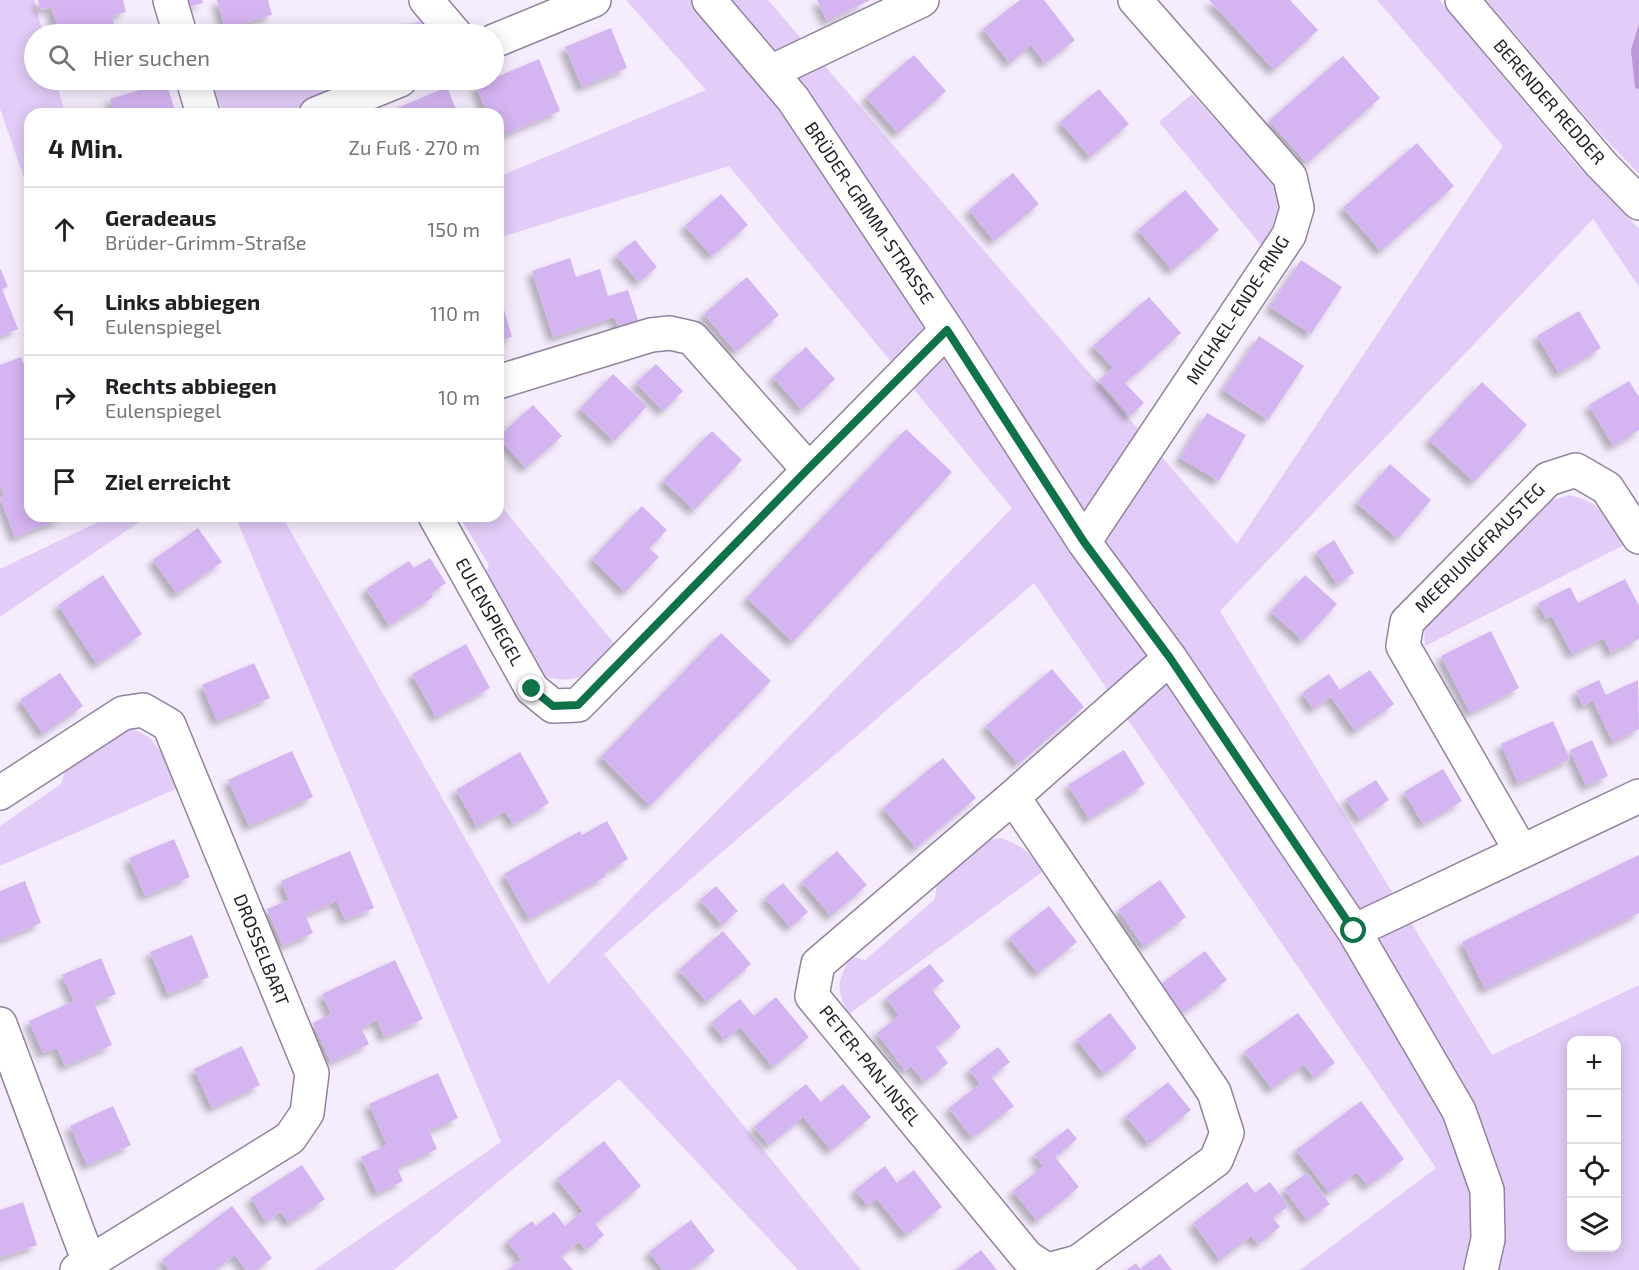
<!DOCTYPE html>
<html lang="de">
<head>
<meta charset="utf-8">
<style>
	body { margin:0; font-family:"Exo 2",sans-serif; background:#f6f6f6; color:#202124 }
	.controls { position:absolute; right:18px; bottom:18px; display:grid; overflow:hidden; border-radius:12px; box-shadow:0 3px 15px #0003 }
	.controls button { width:54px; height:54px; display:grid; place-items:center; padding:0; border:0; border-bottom:2px solid #e0e0e0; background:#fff; color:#202124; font:30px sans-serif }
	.stop { position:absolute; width:18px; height:18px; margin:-14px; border:4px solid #107249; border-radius:50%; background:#fff }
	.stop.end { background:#107249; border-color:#fff; box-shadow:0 2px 6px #0008 }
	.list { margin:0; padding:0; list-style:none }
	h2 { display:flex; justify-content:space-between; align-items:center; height:78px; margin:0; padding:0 24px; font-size:26px }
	h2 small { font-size:20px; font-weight:400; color:#757577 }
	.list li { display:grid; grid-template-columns:39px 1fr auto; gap:18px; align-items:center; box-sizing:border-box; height:84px; padding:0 24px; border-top:2px solid #e0e0e0 }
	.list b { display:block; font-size:22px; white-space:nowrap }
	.list p { margin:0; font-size:20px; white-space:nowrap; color:#757577 }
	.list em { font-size:20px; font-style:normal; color:#757577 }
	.icon { flex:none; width:33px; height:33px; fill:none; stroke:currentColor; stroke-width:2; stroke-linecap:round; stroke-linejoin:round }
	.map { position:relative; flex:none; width:1639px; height:1270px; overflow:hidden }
	.search { position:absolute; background:#fff; box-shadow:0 3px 15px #0003; left:24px; top:24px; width:480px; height:66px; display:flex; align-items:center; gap:15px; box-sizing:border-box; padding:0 21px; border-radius:33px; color:#757577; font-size:22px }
	.panel { position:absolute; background:#fff; box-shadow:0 3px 15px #0003; left:24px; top:108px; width:480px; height:414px; border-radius:18px }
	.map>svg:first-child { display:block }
	.green { fill:#e3ccf8; fill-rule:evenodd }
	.water { fill:#ba9ad6 }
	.building { fill:#d5b4f2; filter:url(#shadow) }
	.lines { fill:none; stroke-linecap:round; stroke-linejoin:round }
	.street-casing { stroke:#91839d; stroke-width:36 }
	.street { stroke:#fff; stroke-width:33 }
	.route { stroke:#107249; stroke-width:8 }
	.labels { text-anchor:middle; stroke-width:6; stroke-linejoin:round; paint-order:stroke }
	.street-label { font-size:18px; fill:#201b25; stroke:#fefefe }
</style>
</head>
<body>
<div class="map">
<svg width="1639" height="1270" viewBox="0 0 1639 1270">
	<defs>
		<filter id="shadow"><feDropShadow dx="-5.5" dy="5.5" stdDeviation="3" flood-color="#0004"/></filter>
	</defs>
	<rect width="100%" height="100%" fill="#f5ecfe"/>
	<path class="green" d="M 0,0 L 34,0 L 43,34 L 34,34 L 34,80 L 56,80 L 65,114 L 30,114 L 30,195 L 0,109 Z
		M 626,0 L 768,0 L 1237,544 L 1503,146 L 1377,0 L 1439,0 L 1576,164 L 1639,229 L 1639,287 L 1593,219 L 1220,611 L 1492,1055 L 1639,985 L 1639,1270 L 1300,1270 L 1436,1168 L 1034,583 L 604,954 L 861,1270 L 798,1270 L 619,1079 L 394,1270 L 314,1270 L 501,1142 L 235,516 L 282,516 L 548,984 L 1012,508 L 729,166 L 498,238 L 498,177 L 706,90 ZM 1572,1040 L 1616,1040 L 1616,1248 L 1572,1248 Z
		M 1486,0 L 1639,0 L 1639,174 L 1598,131 Z
		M 422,21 L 423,34 L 346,34 Z
		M 206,80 L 379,80 L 286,114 L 229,114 C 218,104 209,94 206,80 Z
		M 1192,94 L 1276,186 L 1283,214 L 1265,250 L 1159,122 Z
		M 1569,495 C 1603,503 1608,517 1624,545 L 1425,646 L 1424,631 L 1439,610 L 1547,502 Z
		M 498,502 L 617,647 C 589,673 584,685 543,677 L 481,581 L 489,565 L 459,516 L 498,516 Z
		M 111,516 L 148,516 L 0,617 L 0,569 Z
		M 131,728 L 149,737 L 161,752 L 178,788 L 0,866 L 0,826 L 61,784 L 67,765 Z
		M 1000,838 C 1022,845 1030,853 1045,870 L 849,1014 C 835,987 837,982 851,956 L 865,960 L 935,899 L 938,876 L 985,840 Z"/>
	<path class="water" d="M 1639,24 L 1639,89 L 1635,88 L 1631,50 Z"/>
	<path class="building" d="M 38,0 L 123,0 L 126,12 L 112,16 L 117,32 L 110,34 L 80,34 L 77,26 L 59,31 L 51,7 L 41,10 Z
		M 185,0 L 202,0 L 203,3 L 187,7 Z
		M 217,0 L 268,0 L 272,15 L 225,28 Z
		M 817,0 L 870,0 L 827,21 Z
		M 1020,0 L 1044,0 L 1075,40 L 1045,63 L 1031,45 L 1010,63 L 983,29 Z
		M 1209,0 L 1290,0 L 1318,30 L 1274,70 Z
		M 611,28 L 627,68 L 582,87 L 565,47 Z
		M 914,55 L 946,91 L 898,133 L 866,97 Z
		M 1343,56 L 1380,98 L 1307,163 L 1269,121 Z
		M 539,59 L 560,111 L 498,137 L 498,114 L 487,114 L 476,85 L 494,80 L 494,78 Z
		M 166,82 L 176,114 L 115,114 L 110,99 Z
		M 447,87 L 458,114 L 383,114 Z
		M 1099,89 L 1129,124 L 1090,157 L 1060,122 Z
		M 1417,143 L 1454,186 L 1381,251 L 1343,208 Z
		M 1013,173 L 1039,204 L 994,241 L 969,210 Z
		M 1185,190 L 1219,230 L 1172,270 L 1138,230 Z
		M 721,194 L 748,225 L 712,256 L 685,226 Z
		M 635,240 L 657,267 L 639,282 L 616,255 Z
		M 570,258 L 576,277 L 600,269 L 608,296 L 628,290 L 640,326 L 620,333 L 615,317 L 553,337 L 532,271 Z
		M 1301,260 L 1342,287 L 1311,334 L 1270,307 Z
		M 0,268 L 8,287 L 2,289 L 18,329 L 0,336 Z
		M 747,277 L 779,315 L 736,352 L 704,314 Z
		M 500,296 L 512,337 L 498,341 L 498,297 Z
		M 1149,297 L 1181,333 L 1125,383 L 1144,403 L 1130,416 L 1099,380 L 1113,368 L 1093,346 Z
		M 1579,311 L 1601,348 L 1559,373 L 1537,336 Z
		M 1259,336 L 1304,366 L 1268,420 L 1223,390 Z
		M 806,347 L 835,379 L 802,410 L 773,377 Z
		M 21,357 L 30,379 L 30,516 L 68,516 L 15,537 L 0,498 L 4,495 L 0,484 L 0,365 Z
		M 656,364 L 683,391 L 663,411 L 636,383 Z
		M 613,374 L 647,406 L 614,441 L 580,409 Z
		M 1629,381 L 1639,397 L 1639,430 L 1613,446 L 1589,405 Z
		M 1482,382 L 1527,425 L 1474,482 L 1429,440 Z
		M 533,405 L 562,436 L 526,468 L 498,437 Z
		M 1207,413 L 1246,435 L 1219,481 L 1180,458 Z
		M 906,429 L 952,472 L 793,642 L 747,598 Z
		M 712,431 L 742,460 L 694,510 L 663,481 Z
		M 1390,464 L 1431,500 L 1398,539 L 1357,503 Z
		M 642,506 L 667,530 L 649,548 L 659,557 L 625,592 L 592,559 Z
		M 198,528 L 222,562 L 177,594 L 153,560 Z
		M 1334,540 L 1354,573 L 1337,584 L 1316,552 Z
		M 430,558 L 446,583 L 431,593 L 433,597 L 389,625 L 366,589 L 409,561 L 414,568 Z
		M 103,575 L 142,634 L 97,664 L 58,605 Z
		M 1305,575 L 1337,604 L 1303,641 L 1271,612 Z
		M 1625,579 L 1639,606 L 1639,639 L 1611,653 L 1604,638 L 1572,654 L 1552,616 L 1546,619 L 1538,603 L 1570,587 L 1578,603 Z
		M 1491,631 L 1519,688 L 1470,713 L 1441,656 Z
		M 721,633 L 771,681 L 650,806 L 601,757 Z
		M 466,644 L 490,688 L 436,717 L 412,674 Z
		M 254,663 L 270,698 L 217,721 L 202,685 Z
		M 1052,669 L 1084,707 L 1018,764 L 986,726 Z
		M 1370,670 L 1394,704 L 1355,731 L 1331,697 L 1313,709 L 1302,693 L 1329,674 L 1340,690 Z
		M 60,673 L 83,706 L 43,734 L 20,700 Z
		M 1599,680 L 1606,695 L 1638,680 L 1639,729 L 1613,742 L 1593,701 L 1583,706 L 1576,691 Z
		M 1553,721 L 1570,759 L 1518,783 L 1501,744 Z
		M 1592,740 L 1608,776 L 1586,786 L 1570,750 Z
		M 1124,750 L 1145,784 L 1089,819 L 1068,785 Z
		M 292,751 L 313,797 L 249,826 L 228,780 Z
		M 520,752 L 549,803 L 513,824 L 505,811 L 477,827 L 456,790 Z
		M 943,758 L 976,798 L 916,848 L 883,808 Z
		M 1443,769 L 1462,801 L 1423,824 L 1404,792 Z
		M 1376,780 L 1389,800 L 1360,820 L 1346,799 Z
		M 607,821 L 628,859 L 604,873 L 606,876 L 529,919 L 504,874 L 580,831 L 582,835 Z
		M 174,839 L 190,877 L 145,896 L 129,858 Z
		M 350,851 L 374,908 L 345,920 L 337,901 L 305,915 L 313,933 L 283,946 L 267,909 L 289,900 L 281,881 Z
		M 837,851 L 867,885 L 831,916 L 802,882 Z
		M 1639,855 L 1639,913 L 1485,989 L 1462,942 Z
		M 1160,880 L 1186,917 L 1144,947 L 1118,910 Z
		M 25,881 L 41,923 L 0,940 L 0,891 Z
		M 783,883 L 808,912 L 790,927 L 765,898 Z
		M 716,886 L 738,911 L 722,925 L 700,900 Z
		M 1049,906 L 1077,942 L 1038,973 L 1009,938 Z
		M 723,931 L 751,964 L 707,1002 L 679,970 Z
		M 192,935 L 209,977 L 168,994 L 150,952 Z
		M 1205,951 L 1227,980 L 1183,1013 L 1161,984 Z
		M 101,958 L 116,994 L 94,1003 L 112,1045 L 65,1066 L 57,1048 L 43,1053 L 29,1021 L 74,1001 L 62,975 Z
		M 395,960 L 423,1019 L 384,1037 L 377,1020 L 361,1028 L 369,1044 L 331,1062 L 313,1023 L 331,1014 L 322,994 Z
		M 930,964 L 944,981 L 932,990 L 961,1027 L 936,1047 L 948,1063 L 924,1082 L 911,1066 L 905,1071 L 877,1033 L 899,1016 L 886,998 Z
		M 776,997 L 809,1037 L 773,1067 L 740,1027 L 725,1040 L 711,1023 L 740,999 L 754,1016 Z
		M 1110,1013 L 1137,1048 L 1104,1074 L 1077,1040 Z
		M 1298,1013 L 1335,1063 L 1314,1078 L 1304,1065 L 1272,1089 L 1244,1052 Z
		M 242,1046 L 260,1085 L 212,1108 L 194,1069 Z
		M 998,1047 L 1010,1062 L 991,1077 L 1014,1106 L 972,1138 L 949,1108 L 980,1084 L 969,1070 Z
		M 438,1073 L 458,1118 L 429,1131 L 437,1149 L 397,1167 L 403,1181 L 377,1193 L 361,1157 L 387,1145 L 369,1104 Z
		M 1168,1082 L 1191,1110 L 1149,1144 L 1126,1116 Z
		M 806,1084 L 821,1102 L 843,1084 L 871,1117 L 831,1150 L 803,1117 L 769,1145 L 754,1127 Z
		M 1361,1101 L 1404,1159 L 1368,1186 L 1357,1172 L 1329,1193 L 1296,1150 Z
		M 113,1106 L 131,1145 L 87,1165 L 70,1126 Z
		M 1068,1128 L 1077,1139 L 1055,1157 L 1079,1187 L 1037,1221 L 1013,1191 L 1043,1166 L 1034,1155 Z
		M 604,1141 L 641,1186 L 595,1224 L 604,1235 L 586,1250 L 579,1242 L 561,1256 L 573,1270 L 508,1270 L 521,1259 L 507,1241 L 532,1221 L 536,1226 L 554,1212 L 565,1226 L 583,1211 L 557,1179 Z
		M 302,1165 L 325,1199 L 289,1223 L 281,1212 L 266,1222 L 251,1198 Z
		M 885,1166 L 897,1183 L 914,1170 L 942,1207 L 906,1235 L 877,1199 L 868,1206 L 855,1190 Z
		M 1307,1173 L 1330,1204 L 1307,1220 L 1284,1189 Z
		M 1247,1182 L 1255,1193 L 1270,1182 L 1288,1206 L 1273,1218 L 1280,1227 L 1258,1244 L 1251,1236 L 1220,1260 L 1193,1223 Z
		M 23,1202 L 37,1245 L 0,1258 L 0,1210 Z
		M 232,1206 L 272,1258 L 256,1270 L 246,1270 L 235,1255 L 215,1270 L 169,1270 L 162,1260 Z
		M 691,1220 L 715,1251 L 690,1270 L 663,1270 L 649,1252 Z
		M 981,1250 L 997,1270 L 956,1270 Z
		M 1160,1254 L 1172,1270 L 1127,1270 L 1136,1263 L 1140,1269 Z"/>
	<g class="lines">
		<defs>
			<path id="street" d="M 170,0 L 180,34
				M 426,0 L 455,34
				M 709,0 L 793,99 L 947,330 L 1084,542 L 1170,658 L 1354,931 L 1459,1111 L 1487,1190 L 1488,1239 L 1481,1270
				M 1462,0 L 1601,164 L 1639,203
				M 494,41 L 594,0
				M 771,72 L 922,0
				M 193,80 L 203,114
				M 316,114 L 400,80
				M 498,382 L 651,335 L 670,333 L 692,338 L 808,469
				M 435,516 L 532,689 L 553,706 L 578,705 L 947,330
				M 1084,542 L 1289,235 L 1297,208 L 1290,177 L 1135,0
				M 0,793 L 123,713 L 143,710 L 169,725 L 312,1073 L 307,1113 L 290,1138 L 77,1270
				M 1013,797 L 1214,1092 L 1227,1133 L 1216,1160 L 1078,1262 L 1048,1270
				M 1521,851 L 1403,646 L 1407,622 L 1548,479 L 1576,470 L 1607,488 L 1639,537
				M 1354,931 L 1639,796
				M 0,1024 L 89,1262
				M 1047,1270 L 1027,1257 L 812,996 L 818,964 L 1013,797 L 1170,658"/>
		</defs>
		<use href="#street" class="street-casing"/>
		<use href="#street" class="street"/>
	</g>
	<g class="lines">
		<path class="route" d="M 532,689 L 553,706 L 578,705 L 808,469 L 947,330 L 1084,542 L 1170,658 L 1354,931"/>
	</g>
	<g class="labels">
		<g class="street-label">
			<text transform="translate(1549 102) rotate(49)" y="6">BERENDER REDDER</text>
			<text transform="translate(869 213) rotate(56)" y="6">BRÜDER-GRIMM-STRASSE</text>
			<text transform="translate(1238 310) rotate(-57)" y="6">MICHAEL-ENDE-RING</text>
			<text transform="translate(1480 548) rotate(-45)" y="6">MEERJUNGFRAUSTEG</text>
			<text transform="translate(489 612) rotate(61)" y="6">EULENSPIEGEL</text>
			<text transform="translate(261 950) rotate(68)" y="6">DROSSELBART</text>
			<text transform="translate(870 1066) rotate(51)" y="6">PETER-PAN-INSEL</text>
		</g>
	</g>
</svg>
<div class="controls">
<button>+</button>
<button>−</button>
<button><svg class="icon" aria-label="locate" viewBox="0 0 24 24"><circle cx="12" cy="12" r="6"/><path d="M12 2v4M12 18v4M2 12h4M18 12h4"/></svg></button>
<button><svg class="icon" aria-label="layers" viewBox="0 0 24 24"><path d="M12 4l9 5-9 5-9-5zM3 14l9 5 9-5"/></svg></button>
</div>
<div class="stop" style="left:1354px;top:931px"></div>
<div class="stop end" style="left:532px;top:689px"></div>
<div class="search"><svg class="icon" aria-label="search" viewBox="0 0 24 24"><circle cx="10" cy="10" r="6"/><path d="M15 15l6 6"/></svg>Hier suchen</div>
<section class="panel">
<h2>4 Min.<small>Zu Fuß · 270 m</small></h2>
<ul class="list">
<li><svg class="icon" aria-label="ahead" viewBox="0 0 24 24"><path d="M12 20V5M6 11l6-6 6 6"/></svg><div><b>Geradeaus</b><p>Brüder-Grimm-Straße</p></div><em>150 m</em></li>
<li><svg class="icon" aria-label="left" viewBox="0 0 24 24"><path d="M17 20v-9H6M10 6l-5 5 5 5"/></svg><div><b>Links abbiegen</b><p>Eulenspiegel</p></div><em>110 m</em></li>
<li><svg class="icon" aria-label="right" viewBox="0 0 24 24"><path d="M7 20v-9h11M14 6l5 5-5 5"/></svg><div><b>Rechts abbiegen</b><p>Eulenspiegel</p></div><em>10 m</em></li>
<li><svg class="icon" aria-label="arrive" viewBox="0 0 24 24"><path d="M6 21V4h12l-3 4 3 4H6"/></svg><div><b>Ziel erreicht</b></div></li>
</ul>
</section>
</div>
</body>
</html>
